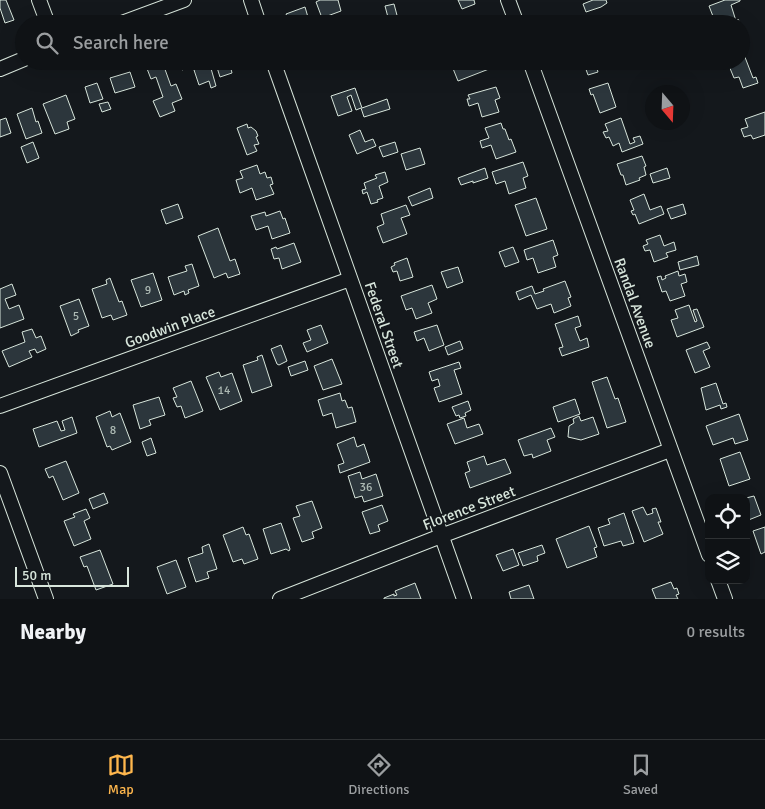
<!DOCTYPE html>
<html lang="en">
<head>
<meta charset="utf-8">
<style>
	body { margin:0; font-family:Signika,sans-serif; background:#181b1e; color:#f1f3f6 }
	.controls { position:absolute; right:15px; bottom:15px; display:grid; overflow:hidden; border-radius:10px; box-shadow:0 5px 20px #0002 }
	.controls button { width:45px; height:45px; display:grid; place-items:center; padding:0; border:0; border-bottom:1px solid #2f3234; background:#0f1215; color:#f1f3f6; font:25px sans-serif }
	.compass { position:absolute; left:645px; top:85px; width:45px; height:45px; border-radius:50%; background:#0f1215; box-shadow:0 5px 20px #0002; rotate:161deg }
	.scale { position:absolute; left:15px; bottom:12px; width:114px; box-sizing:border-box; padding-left:5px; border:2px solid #d8e6dc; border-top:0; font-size:14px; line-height:18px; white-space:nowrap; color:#d8e6dc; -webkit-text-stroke:4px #14181c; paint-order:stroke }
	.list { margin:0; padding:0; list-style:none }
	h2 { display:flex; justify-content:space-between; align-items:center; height:65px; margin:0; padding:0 20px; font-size:21px }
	h2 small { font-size:16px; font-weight:400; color:#9b9ea0 }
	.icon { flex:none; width:28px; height:28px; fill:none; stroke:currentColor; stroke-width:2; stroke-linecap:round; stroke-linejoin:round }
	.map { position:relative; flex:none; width:765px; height:599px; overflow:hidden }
	.search { position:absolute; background:#0f1215; box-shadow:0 5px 20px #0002; left:15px; right:15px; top:15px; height:55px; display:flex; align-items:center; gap:12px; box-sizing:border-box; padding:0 18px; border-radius:28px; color:#9b9ea0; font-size:19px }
	.sheet { height:140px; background:#0f1215 }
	nav { display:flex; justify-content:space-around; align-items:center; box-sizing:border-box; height:70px; border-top:1px solid #2f3234; background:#0f1215; font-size:14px; color:#9b9ea0 }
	nav a { display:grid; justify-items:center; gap:2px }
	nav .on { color:#ffb74d }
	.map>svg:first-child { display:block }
	.building { fill:#2c363c; stroke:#d8e6dc }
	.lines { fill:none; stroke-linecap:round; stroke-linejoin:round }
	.minor-casing { stroke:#d8e6dc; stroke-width:16 }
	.minor { stroke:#14181c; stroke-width:14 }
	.labels { text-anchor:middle; stroke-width:4; stroke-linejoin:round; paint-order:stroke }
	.number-label { font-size:12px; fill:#adbab4 }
	.street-label { font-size:15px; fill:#d8e6dc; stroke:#14181c }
</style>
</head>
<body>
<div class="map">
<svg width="765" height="599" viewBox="0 0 765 599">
	<rect width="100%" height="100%" fill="#14181c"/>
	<path class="building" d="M 0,0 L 6,0 L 14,20 L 5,23 L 0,8 Z
		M 320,0 L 338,0 L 341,11 L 322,18 L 316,2 Z
		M 458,0 L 474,0 L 475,4 L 462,9 Z
		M 593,0 L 606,0 L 607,3 L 601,7 L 586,12 L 583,4 Z
		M 725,0 L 740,0 L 740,1 L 731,5 L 736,21 L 738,19 L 740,24 L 716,24 L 709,6 Z
		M 394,4 L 398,19 L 389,21 L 385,6 Z
		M 305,7 L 310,24 L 296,24 L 295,19 L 289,21 L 286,14 Z
		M 578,17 L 581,24 L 563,24 L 562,23 Z
		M 743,52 L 753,78 L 756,77 L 758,83 L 743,88 L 739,77 L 734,78 L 727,61 L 741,61 L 741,53 Z
		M 158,61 L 162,61 L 171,86 L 176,84 L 182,99 L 172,103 L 175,111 L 160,117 L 153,101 L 163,97 L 156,77 L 151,79 L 146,66 Z
		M 178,61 L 203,61 L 182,70 Z
		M 215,61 L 229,61 L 232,73 L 220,77 Z
		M 450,61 L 486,61 L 489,69 L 458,81 Z
		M 583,61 L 604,61 L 604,62 L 596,65 L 598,72 L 588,75 Z
		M 210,65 L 216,86 L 211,88 L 209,81 L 199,85 L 194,70 Z
		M 130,72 L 135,87 L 115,93 L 110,78 Z
		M 97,83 L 103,99 L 90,103 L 85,87 Z
		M 608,83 L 616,107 L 600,113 L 593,94 L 591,95 L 589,89 Z
		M 496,87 L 500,98 L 495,100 L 499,112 L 482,117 L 478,103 L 469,106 L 467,99 L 470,99 L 468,95 Z
		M 355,88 L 362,108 L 387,99 L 390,109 L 364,117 L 361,108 L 356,110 L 351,95 L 347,97 L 352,111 L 338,116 L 331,96 Z
		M 66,95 L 75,119 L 67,122 L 69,129 L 55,134 L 43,104 Z
		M 108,102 L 111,109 L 102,112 L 99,104 Z
		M 32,108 L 36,122 L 38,121 L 42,133 L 26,139 L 17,114 Z
		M 765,112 L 765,135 L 753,139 L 751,135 L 744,137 L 741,129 L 748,127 L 745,119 Z
		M 6,118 L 11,133 L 0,137 L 0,120 Z
		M 621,118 L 630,144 L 635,142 L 633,138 L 640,136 L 643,144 L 622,152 L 619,143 L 613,146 L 609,137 L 606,138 L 603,132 L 608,131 L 605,124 Z
		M 501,123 L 503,129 L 505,129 L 509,140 L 511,139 L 516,152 L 496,159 L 491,145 L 482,148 L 480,141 L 489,138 L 485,128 Z
		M 247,124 L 248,128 L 251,127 L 256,131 L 258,136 L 256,137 L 259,144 L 254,145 L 257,151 L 247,155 L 237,128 Z
		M 360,130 L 365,142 L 373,139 L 376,146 L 357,154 L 349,135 Z
		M 33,142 L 39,158 L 27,163 L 21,147 Z
		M 395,142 L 398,152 L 383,157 L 379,147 Z
		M 420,148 L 425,164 L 406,170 L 401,154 Z
		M 642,156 L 646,166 L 644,167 L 646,175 L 639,178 L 640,180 L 626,185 L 623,175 L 621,175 L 617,164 Z
		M 523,162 L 528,176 L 523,178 L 526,188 L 509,194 L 505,181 L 496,184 L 492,172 Z
		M 257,165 L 260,174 L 265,172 L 267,178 L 271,177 L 273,184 L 270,185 L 274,194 L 256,200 L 252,188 L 240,193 L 236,180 L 243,178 L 240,171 Z
		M 485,168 L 488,178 L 473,183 L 473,181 L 461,185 L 458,178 Z
		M 667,168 L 670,178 L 653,183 L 650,174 Z
		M 385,172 L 388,182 L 379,186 L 383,198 L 377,200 L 378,202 L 371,204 L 367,192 L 363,194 L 362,190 L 366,189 L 364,183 L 377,178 L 375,175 Z
		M 430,188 L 433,198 L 412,206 L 408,197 Z
		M 644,194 L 650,210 L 661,206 L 664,214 L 639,224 L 635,214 L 633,215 L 631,211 L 634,210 L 630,200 Z
		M 536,198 L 547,229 L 526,236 L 515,205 Z
		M 178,204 L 183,218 L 166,224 L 161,210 Z
		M 683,204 L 686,214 L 671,219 L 667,209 Z
		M 406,205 L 410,215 L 401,218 L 407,234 L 383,243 L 377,227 L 384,224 L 381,214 Z
		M 280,211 L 283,219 L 285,218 L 290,233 L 272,239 L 268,226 L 256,230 L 251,216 L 265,212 L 266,216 Z
		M 218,228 L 230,261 L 235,259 L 240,274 L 228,278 L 226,273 L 214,278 L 198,236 Z
		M 660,235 L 664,246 L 674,242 L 676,250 L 666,253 L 668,257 L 654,262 L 650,250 L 645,251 L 643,246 L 648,244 L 646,240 Z
		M 553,240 L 558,255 L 553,257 L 556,267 L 538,273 L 533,258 L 527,260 L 524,250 Z
		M 294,243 L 301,262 L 282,269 L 279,258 L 274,259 L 271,249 L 276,247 L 277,249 Z
		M 513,247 L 519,262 L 505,267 L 499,252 Z
		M 697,256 L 699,265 L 680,270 L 678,262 Z
		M 407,258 L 413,277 L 400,281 L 397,271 L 393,272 L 391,267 L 395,265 L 394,263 Z
		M 192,264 L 199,286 L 188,290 L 189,293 L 185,295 L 184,291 L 174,295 L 168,277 L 187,271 L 185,266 Z
		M 458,267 L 463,282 L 447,288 L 441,272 Z
		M 678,271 L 679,276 L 685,274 L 687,282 L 681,284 L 685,296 L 670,301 L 666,291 L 662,292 L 657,277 L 661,276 L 662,280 L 666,278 L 665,276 Z
		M 153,273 L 162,300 L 141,307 L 131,280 Z
		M 110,278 L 119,302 L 122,301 L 127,315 L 113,320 L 111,315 L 102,318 L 92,289 L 107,284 L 106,280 Z
		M 565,281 L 571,297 L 568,298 L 571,306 L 554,313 L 551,304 L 537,309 L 531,295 L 519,300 L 516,292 L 532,286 L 535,294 L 544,291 L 543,289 Z
		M 12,284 L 16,295 L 5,299 L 9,309 L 19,305 L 24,319 L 0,328 L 0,289 Z
		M 432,285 L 437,299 L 428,303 L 432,313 L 416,319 L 412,308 L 406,310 L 401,296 Z
		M 79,299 L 89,326 L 78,330 L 79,332 L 71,336 L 60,306 Z
		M 689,305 L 695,322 L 697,321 L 693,310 L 697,309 L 704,327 L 677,337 L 671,320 L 678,318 L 675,310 Z
		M 578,316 L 581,326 L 575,328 L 580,341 L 587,338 L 589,347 L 562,356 L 559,348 L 563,347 L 555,324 Z
		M 321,325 L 328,343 L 307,352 L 303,343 L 311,340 L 307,330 Z
		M 437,325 L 444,345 L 429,351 L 424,338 L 417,341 L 414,332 Z
		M 32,329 L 36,338 L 41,336 L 46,349 L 37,353 L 35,349 L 29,351 L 32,357 L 9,367 L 2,351 L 25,342 L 22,332 Z
		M 460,341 L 463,349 L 448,355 L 445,347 Z
		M 707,342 L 710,348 L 703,351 L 710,367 L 695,373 L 686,350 Z
		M 281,345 L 287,361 L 279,365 L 277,364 L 271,349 Z
		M 262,355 L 272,386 L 252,393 L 243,365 L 258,360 L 257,357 Z
		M 332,359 L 342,384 L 323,390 L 314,366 Z
		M 305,361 L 308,370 L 291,376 L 288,367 Z
		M 459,362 L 461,368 L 454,370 L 462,394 L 439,402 L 434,388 L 440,386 L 438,379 L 432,381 L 429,372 Z
		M 219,372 L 221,377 L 232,373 L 242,401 L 220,410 L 206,377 Z
		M 607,377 L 615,399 L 618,398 L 626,422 L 607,428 L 592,382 Z
		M 191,381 L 203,411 L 185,418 L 181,406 L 177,407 L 173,398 L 177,397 L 173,388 Z
		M 716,383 L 723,404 L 726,403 L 727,407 L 721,409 L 720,405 L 706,410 L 701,388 Z
		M 340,393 L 342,401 L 345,400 L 348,408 L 352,407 L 356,422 L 336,428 L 332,413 L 323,416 L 318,400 Z
		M 159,397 L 165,415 L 149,420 L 151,425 L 140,429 L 133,405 Z
		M 575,399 L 580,414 L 558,422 L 553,407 Z
		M 468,401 L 471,410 L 465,413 L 466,416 L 460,418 L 459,415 L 456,416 L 452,407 Z
		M 110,411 L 112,417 L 120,413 L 131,442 L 112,450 L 110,446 L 107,447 L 96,417 Z
		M 739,414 L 748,440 L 735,444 L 733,438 L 713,445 L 706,426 Z
		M 579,416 L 581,421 L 593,417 L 599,434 L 581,440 L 568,437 L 569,426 L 574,423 L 573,419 Z
		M 72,417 L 77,433 L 39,447 L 33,429 L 57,421 L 61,431 L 65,430 L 62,421 Z
		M 464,418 L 467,428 L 479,424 L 483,434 L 455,444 L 447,424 Z
		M 551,428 L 555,437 L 547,440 L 551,451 L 533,458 L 532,454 L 524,456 L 518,440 Z
		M 354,437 L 357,447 L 364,444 L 370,462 L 340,473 L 338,465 L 344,463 L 337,444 Z
		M 151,438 L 156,453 L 147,456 L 142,442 Z
		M 740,452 L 750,479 L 729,486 L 720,459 Z
		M 484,456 L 487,465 L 505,459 L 511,473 L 470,488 L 465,473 L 470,471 L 467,462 Z
		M 66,461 L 79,493 L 63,500 L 53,476 L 49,478 L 45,469 Z
		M 360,472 L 362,479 L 376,474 L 383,496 L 364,502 L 362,496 L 355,498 L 348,476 Z
		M 104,493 L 108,503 L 93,509 L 89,499 Z
		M 754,496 L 761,515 L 746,521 L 746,498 Z
		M 312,501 L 322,528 L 312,532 L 314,538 L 302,542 L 293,518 L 300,516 L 296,506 Z
		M 382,505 L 388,521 L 378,525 L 380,531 L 370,534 L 362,512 Z
		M 643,507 L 647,515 L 653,513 L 652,509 L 656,508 L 661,522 L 658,522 L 663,534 L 644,542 L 632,511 Z
		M 86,509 L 90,518 L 84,521 L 91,539 L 74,546 L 64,521 L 75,517 L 73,514 Z
		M 624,513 L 634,543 L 623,546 L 621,541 L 604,546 L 598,528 L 610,524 L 608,519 Z
		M 281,523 L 290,549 L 289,551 L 286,549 L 271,554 L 263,529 Z
		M 589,526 L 597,547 L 594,548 L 597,557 L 567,568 L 556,539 Z
		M 243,527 L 246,535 L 249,534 L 258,559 L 244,564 L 242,559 L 233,562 L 223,535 Z
		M 765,527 L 765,552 L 761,554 L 753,531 Z
		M 209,544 L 217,569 L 207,572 L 209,578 L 196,582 L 188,558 L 203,553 L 202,547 Z
		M 542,545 L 545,553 L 537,556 L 538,561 L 523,566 L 518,553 Z
		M 513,549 L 519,565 L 503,571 L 496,555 Z
		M 100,550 L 113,584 L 96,590 L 87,566 L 84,567 L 80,557 Z
		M 176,560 L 186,587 L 167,594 L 157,567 Z
		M 671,582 L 674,589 L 677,588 L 679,594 L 676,595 L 678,599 L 656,599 L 652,589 Z
		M 415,583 L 421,599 L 384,599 L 384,598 L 394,594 L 394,596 L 397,595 L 395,591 Z
		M 529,585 L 534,599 L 511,599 L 509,592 Z"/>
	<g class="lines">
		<defs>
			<path id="minor" d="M 39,0 L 48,24
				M 251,0 L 259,24
				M 508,0 L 517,24
				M 119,24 L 184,0
				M 273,61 L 464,599
				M 530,61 L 709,555
				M 0,69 L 24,59
				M 0,406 L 350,279
				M 0,473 L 46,599
				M 718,580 L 725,599
				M 280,599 L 441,536 L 670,450"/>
		</defs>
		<use href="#minor" class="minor-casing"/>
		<use href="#minor" class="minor"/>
	</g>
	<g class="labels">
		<g class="number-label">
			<text x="148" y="294">9</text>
			<text x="76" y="320">5</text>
			<text x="224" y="394">14</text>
			<text x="113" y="434">8</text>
			<text x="366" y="491">36</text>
		</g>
		<g class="street-label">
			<text transform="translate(635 303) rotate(70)" y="5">Randal Avenue</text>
			<text transform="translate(384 325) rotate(71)" y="5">Federal Street</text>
			<text transform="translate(170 327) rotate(-20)" y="5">Goodwin Place</text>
			<text transform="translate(469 508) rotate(-21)" y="5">Florence Street</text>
		</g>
	</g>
</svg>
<div class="controls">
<button><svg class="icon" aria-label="locate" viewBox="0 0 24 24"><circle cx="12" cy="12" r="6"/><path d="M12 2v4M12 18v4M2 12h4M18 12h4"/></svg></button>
<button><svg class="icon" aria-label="layers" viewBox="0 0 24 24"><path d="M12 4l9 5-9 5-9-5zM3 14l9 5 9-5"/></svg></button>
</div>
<svg class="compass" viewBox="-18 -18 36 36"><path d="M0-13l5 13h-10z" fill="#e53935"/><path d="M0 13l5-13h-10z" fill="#9b9ea0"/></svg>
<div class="scale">50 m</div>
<div class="search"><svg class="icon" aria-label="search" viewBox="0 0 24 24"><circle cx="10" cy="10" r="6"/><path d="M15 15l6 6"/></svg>Search here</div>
</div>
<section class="sheet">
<h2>Nearby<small>0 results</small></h2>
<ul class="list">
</ul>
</section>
<nav>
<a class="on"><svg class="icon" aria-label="map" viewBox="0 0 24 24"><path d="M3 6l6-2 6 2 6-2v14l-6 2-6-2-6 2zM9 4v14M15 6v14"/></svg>Map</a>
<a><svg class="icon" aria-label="directions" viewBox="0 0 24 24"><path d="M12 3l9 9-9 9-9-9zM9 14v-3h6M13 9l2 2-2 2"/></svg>Directions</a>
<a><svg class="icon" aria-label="saved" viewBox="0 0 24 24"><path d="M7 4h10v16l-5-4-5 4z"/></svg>Saved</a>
</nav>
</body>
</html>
